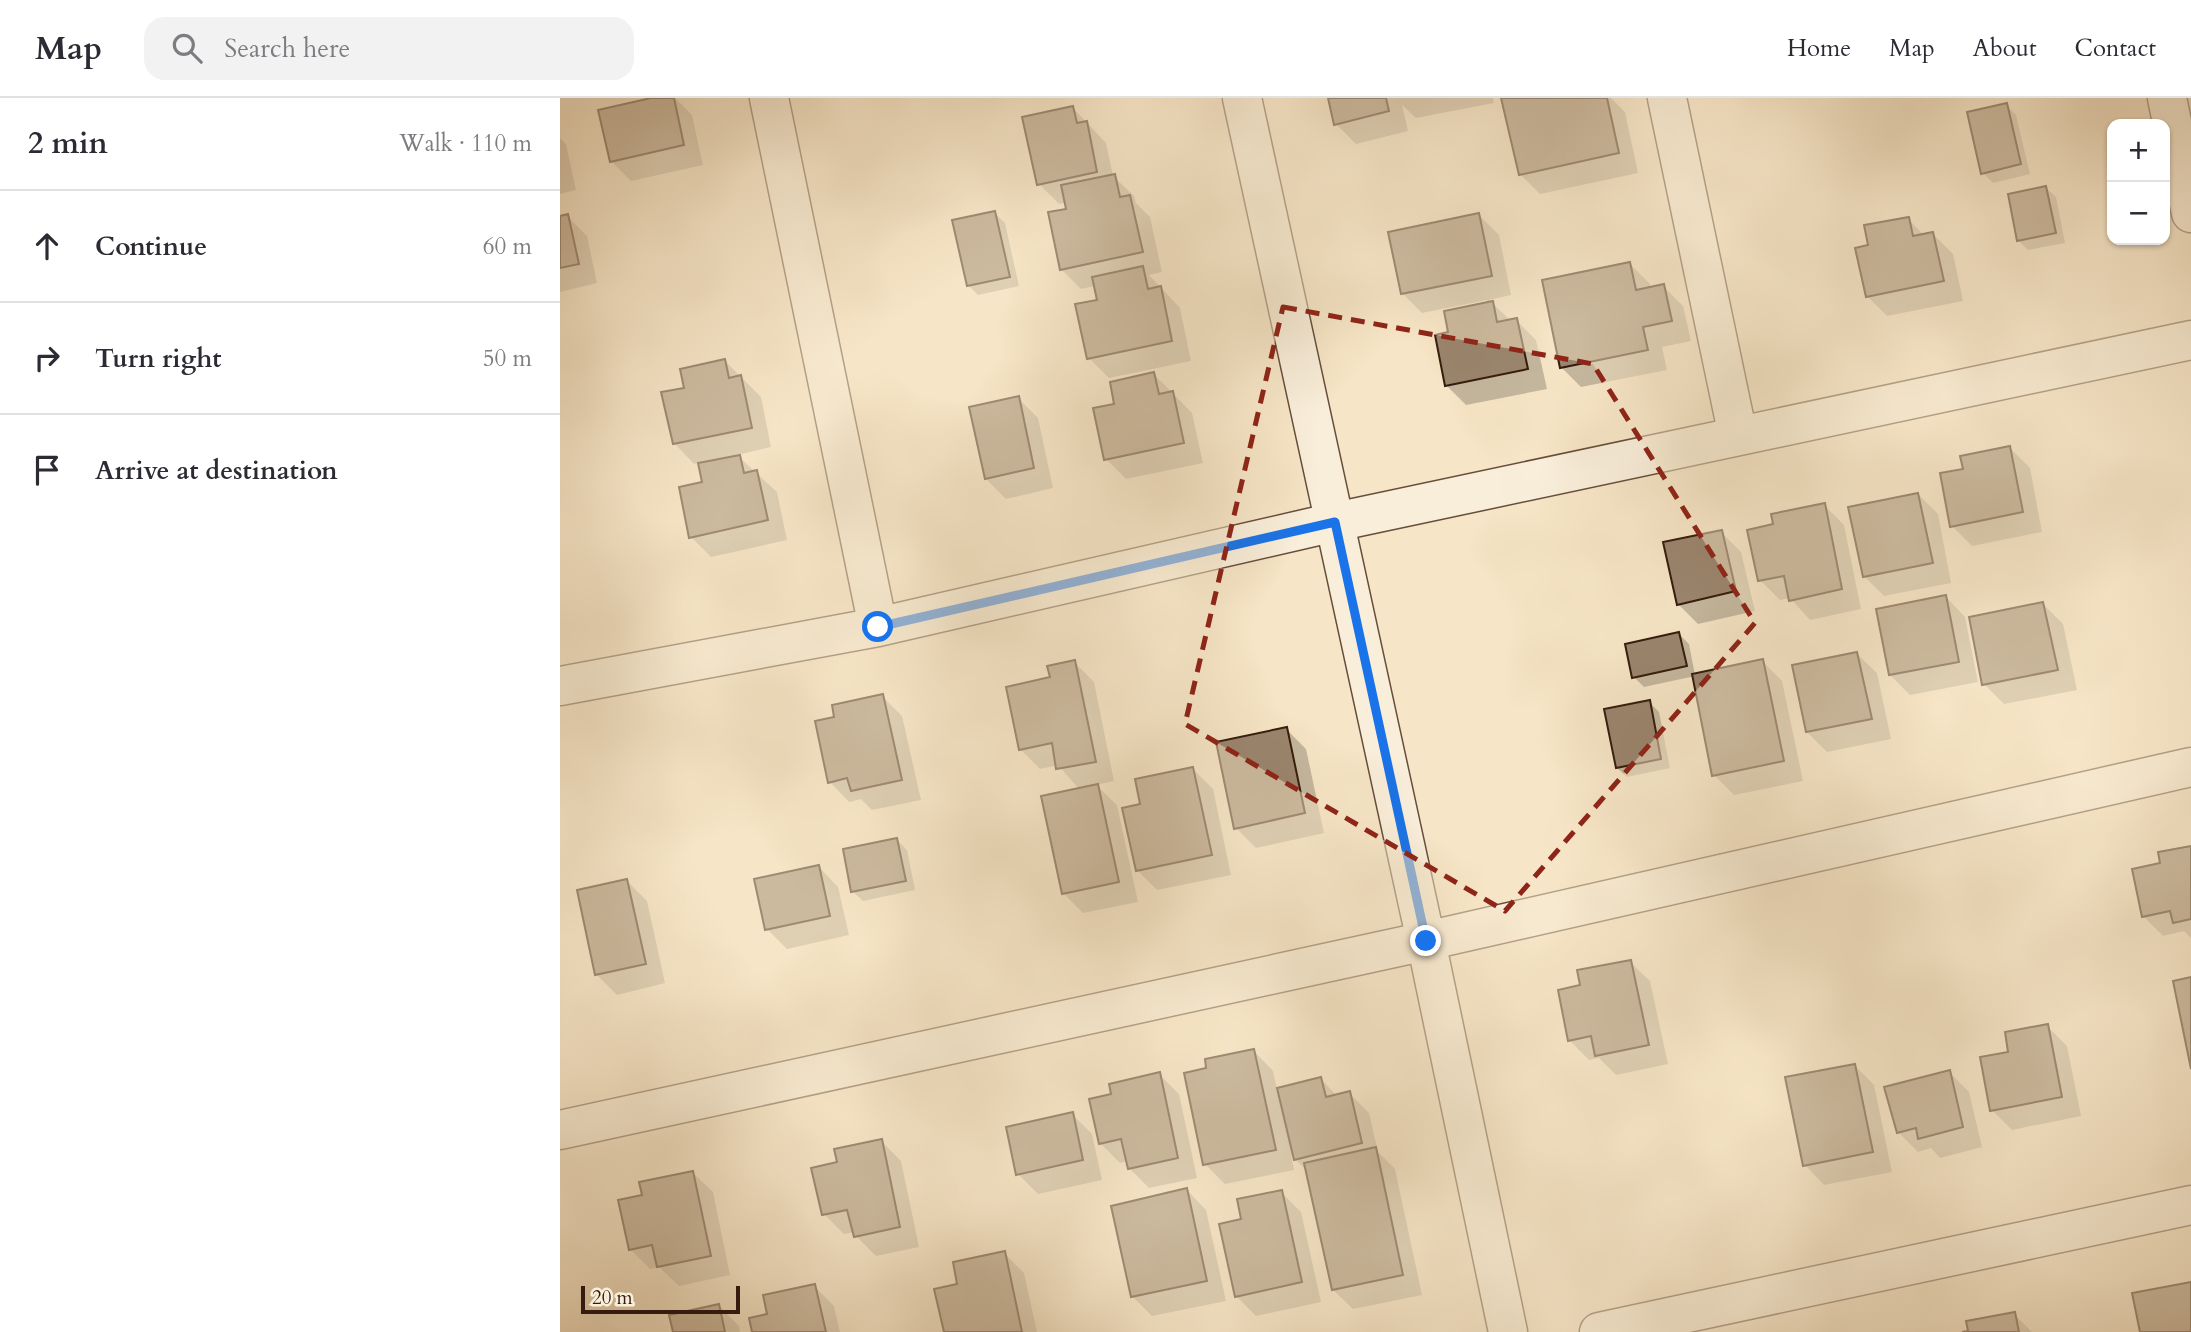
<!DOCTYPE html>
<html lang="en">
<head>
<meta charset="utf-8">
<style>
	body { margin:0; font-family:Cardo,serif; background:#f2f2f3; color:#2b2b33 }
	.controls { position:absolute; right:21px; top:21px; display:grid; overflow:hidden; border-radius:14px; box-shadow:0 2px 5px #0004 }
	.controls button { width:63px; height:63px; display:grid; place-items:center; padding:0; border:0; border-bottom:2px solid #e1e1e2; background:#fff; color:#2b2b33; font:35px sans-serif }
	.scale { position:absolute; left:21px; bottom:18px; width:159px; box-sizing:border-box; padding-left:7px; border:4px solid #361c0e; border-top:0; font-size:19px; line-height:24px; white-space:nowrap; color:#361c0e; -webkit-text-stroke:5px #f9eeda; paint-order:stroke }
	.stop { position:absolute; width:21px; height:21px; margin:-16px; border:5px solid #1a73e8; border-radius:50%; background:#fff }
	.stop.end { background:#1a73e8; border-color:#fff; box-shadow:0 2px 7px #0008 }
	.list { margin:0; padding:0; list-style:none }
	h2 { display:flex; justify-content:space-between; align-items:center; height:91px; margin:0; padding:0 28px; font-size:30px }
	h2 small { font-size:23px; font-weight:400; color:#7c7c81 }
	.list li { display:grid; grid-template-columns:46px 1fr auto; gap:21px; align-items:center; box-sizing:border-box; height:112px; padding:0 28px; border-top:2px solid #e1e1e2 }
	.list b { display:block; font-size:26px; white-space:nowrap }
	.list em { font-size:23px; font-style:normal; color:#7c7c81 }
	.icon { flex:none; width:38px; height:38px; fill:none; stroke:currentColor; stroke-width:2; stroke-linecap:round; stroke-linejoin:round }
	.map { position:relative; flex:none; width:1631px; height:1234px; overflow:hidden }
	header { display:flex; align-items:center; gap:42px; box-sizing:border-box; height:98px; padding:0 35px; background:#fff; border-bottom:2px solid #e1e1e2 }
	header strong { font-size:33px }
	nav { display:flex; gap:38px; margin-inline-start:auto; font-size:24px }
	.search { width:490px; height:63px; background:#f2f2f3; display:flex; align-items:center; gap:18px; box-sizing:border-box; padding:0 24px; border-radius:21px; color:#7c7c81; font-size:26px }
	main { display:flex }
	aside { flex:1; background:#fff }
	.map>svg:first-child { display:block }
	.shadow { fill:#0003 }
	.building { fill:#9a856e; stroke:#361c0e; stroke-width:2 }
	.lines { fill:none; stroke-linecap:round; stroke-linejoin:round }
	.minor-casing { stroke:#664e3c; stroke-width:41 }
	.minor { stroke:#f9eeda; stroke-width:38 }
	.route { stroke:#1a73e8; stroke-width:9 }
	.marked { fill:none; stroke:#8f2418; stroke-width:5; stroke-dasharray:14 9; stroke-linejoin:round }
</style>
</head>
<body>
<header>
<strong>Map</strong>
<div class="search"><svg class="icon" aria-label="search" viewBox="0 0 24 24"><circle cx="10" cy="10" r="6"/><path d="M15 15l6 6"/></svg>Search here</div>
<nav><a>Home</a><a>Map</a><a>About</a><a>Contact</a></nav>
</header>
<main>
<aside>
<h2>2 min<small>Walk · 110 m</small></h2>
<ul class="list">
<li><svg class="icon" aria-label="ahead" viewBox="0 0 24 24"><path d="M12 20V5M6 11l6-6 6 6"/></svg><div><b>Continue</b></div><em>60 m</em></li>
<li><svg class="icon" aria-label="right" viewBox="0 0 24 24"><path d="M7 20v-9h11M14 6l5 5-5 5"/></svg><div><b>Turn right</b></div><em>50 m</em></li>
<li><svg class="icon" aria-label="arrive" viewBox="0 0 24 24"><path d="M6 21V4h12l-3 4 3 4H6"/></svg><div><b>Arrive at destination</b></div></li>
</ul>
</aside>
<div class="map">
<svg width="1631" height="1234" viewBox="0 0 1631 1234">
	<rect width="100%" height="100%" fill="#f6e5c6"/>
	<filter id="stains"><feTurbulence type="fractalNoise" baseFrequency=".00286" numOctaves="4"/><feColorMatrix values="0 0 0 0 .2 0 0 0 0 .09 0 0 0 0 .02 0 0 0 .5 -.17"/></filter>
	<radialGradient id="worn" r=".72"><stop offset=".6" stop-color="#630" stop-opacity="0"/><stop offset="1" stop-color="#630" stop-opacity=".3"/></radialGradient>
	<path class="shadow" d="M 99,0 L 115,0 L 132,17 L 143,67 L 71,83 L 51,63 Z
		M 769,0 L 933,0 L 934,5 L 856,20 L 842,7 L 848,33 L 796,46 L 776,26 Z
		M 943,0 L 1051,0 L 1065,14 L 1078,75 L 980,96 L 960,76 Z
		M 1446,7 L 1456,17 L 1470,76 L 1433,85 L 1423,75 Z
		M 513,10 L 546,45 L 553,78 L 574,98 L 576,105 L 590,119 L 602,174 L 589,177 L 620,210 L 631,263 L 549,280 L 529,260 L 539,203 L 535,188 L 521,191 L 501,171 L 508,112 L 507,104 L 499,106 L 479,86 Z
		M 0,40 L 6,46 L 16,92 L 0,96 Z
		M 1486,90 L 1496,99 L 1505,145 L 1468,152 L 1458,142 Z
		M 435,115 L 445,125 L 459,188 L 418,197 L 408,187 Z
		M 0,116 L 3,119 L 7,118 L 27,138 L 37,185 L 0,194 Z
		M 919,117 L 939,137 L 951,197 L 929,202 L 951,223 L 956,222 L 976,242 L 987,291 L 906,307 L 886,287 L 890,235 L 928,206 L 927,202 L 862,215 L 842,195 Z
		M 1348,121 L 1365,138 L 1373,136 L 1393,156 L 1403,203 L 1327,218 L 1307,198 L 1310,148 Z
		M 1070,166 L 1090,186 L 1091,191 L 1103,188 L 1123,208 L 1131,243 L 1102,249 L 1107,272 L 1021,289 L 1001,269 Z
		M 165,263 L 201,299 L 211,349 L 177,357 L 217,394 L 227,442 L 151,459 L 131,439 L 144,386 L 140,364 L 134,366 L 115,346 L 126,291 Z
		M 594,276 L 632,315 L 643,365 L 566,381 L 546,361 L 556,307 Z
		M 458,300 L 478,320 L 493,390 L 446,401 L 426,381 Z
		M 1450,350 L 1470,370 L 1482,434 L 1412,448 L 1392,428 L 1405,372 Z
		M 1358,396 L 1378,416 L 1391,485 L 1324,498 L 1304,478 Z
		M 1264,407 L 1284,427 L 1301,511 L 1250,522 L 1230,500 L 1220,502 L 1200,482 L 1215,428 Z
		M 1161,434 L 1181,454 L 1195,513 L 1138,526 L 1118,506 Z
		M 1386,499 L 1405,519 L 1418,584 L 1350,597 L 1330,577 Z
		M 1483,506 L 1503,526 L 1517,592 L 1444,606 L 1424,586 Z
		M 1119,536 L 1129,546 L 1135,577 L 1202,563 L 1222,583 L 1243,683 L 1174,697 L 1154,677 L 1135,578 L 1084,589 L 1074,579 Z
		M 1297,556 L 1317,575 L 1331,641 L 1267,654 L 1247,634 Z
		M 514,564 L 534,584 L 554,683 L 536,687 L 557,707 L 578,804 L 523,815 L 503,795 L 519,691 L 498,667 L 480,671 L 460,651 Z
		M 322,598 L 342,618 L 361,702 L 312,712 L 301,701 L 289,704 L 270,684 L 276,620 Z
		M 1089,604 L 1099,614 L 1110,670 L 1067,679 L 1057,670 Z
		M 726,631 L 746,651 L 764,735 L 696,750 L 676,730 Z
		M 633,671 L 653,691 L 671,777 L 597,792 L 577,772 Z
		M 337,742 L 347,752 L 355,792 L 303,803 L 293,794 Z
		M 1631,750 L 1631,840 L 1624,833 L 1603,838 L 1583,818 L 1602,767 Z
		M 259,769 L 278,789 L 289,837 L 227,851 L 207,831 Z
		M 67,783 L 87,803 L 105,885 L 57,897 L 37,877 Z
		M 1070,864 L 1090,883 L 1108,966 L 1056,977 L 1039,960 L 1029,962 L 1009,942 L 1023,888 Z
		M 1487,928 L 1507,948 L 1521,1018 L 1452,1032 L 1432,1012 L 1450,955 Z
		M 694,953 L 713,973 L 717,991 L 761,981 L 777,998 L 789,995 L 809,1015 L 818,1054 L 835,1071 L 862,1197 L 793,1211 L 773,1192 L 747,1073 L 731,1057 L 734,1072 L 665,1086 L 645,1066 L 649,971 Z
		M 1294,967 L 1314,987 L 1332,1074 L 1264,1087 L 1245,1067 Z
		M 1389,974 L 1409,994 L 1422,1049 L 1380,1060 L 1371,1050 L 1358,1054 L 1338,1034 Z
		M 599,976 L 619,996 L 637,1080 L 589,1090 L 569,1070 L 568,1063 L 560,1065 L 540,1045 L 553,998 Z
		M 512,1016 L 532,1036 L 542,1082 L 478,1096 L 458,1076 Z
		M 321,1043 L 341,1063 L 359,1149 L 316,1158 L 296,1138 L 295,1134 L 284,1136 L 264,1116 L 279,1066 Z
		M 133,1075 L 153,1094 L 170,1177 L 119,1188 L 99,1169 L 90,1171 L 70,1151 L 84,1098 Z
		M 627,1092 L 646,1112 L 666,1203 L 592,1218 L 572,1198 Z
		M 721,1094 L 741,1114 L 761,1204 L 696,1218 L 676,1198 L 683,1122 Z
		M 444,1155 L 464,1175 L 477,1234 L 385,1234 Z
		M 254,1188 L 274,1208 L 280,1234 L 194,1234 L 209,1218 Z
		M 159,1208 L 179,1228 L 180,1234 L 114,1234 Z
		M 1454,1216 L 1472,1234 L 1410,1234 Z"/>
	<path class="building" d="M 91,0 L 114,0 L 124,47 L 50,64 L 38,12 Z
		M 768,0 L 826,0 L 829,13 L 774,27 Z
		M 941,0 L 1047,0 L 1059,55 L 959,77 Z
		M 1447,5 L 1461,66 L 1421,76 L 1407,14 Z
		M 513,8 L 517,25 L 527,23 L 537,74 L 477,87 L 462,19 Z
		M 555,76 L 560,99 L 570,97 L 583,154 L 500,172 L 488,114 L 506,111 L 501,87 Z
		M 1486,88 L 1496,135 L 1457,143 L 1448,96 Z
		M 435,113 L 450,179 L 407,188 L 392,122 Z
		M 919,115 L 932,178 L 841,196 L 828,134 Z
		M 8,116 L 19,166 L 0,170 L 0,118 Z
		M 1349,119 L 1353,138 L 1373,134 L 1384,183 L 1306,199 L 1295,150 L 1308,147 L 1304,127 Z
		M 1070,164 L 1076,192 L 1104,186 L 1112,223 L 1083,229 L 1088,252 L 1000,270 L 982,182 Z
		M 583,168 L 588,191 L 601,188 L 612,243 L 527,261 L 515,206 L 537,202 L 532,179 Z
		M 933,203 L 937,224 L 957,220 L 968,271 L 885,288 L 875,237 L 888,234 L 884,213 Z
		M 165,261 L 169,280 L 181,277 L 192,330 L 113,346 L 101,294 L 124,290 L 120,271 Z
		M 594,274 L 599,296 L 613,293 L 624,345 L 544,362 L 533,310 L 554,306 L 550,284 Z
		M 459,298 L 474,370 L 425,381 L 409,309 Z
		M 1450,348 L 1463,414 L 1390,429 L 1380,375 L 1403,371 L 1400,358 Z
		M 180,357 L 184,375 L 197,372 L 208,422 L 129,440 L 119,389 L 142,384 L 138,365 Z
		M 1358,395 L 1373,465 L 1303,479 L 1288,409 Z
		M 1265,405 L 1282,491 L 1229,503 L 1224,478 L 1198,483 L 1187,432 L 1213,426 L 1211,416 Z
		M 1162,432 L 1176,493 L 1117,507 L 1103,444 Z
		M 1386,497 L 1399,564 L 1329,577 L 1316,511 Z
		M 1483,504 L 1498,572 L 1422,587 L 1409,519 Z
		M 1119,534 L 1127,568 L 1072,580 L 1065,546 Z
		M 1297,554 L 1312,621 L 1246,634 L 1232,567 Z
		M 1203,561 L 1224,663 L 1152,678 L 1132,576 Z
		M 515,562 L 536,664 L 496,671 L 492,645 L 459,652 L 446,589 L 490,579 L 487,568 Z
		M 323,596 L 342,682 L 291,693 L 287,680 L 268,685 L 255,623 L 274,619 L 272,607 Z
		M 1090,602 L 1101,661 L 1056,670 L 1044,611 Z
		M 727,629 L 745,715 L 674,731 L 656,644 Z
		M 633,669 L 652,757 L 576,773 L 562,710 L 580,706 L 575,681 Z
		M 538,686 L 559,784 L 502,796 L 481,698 Z
		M 337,740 L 346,783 L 291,794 L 283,751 Z
		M 1631,748 L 1631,821 L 1613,825 L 1610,813 L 1582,819 L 1572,771 L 1600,765 L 1598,754 Z
		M 259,767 L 270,818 L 205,832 L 194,781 Z
		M 67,781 L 86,866 L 35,877 L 17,792 Z
		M 1071,862 L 1089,947 L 1035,958 L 1031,938 L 1008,943 L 998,892 L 1020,887 L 1017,872 Z
		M 1631,879 L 1631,971 L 1613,883 Z
		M 1488,926 L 1502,999 L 1430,1013 L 1420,959 L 1448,954 L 1445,934 Z
		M 694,951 L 716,1052 L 643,1067 L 624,975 L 646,970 L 645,961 Z
		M 1295,966 L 1313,1054 L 1243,1068 L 1225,979 Z
		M 1390,972 L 1403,1029 L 1358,1041 L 1356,1030 L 1337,1035 L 1324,989 Z
		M 600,974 L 618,1060 L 568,1071 L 561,1041 L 539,1046 L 529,1001 L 551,996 L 549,986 Z
		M 761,979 L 766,999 L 790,993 L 802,1045 L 734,1062 L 717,990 Z
		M 513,1014 L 523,1062 L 456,1077 L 446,1029 Z
		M 322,1041 L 340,1129 L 294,1139 L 287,1112 L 262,1117 L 251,1070 L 277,1064 L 274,1051 Z
		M 816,1049 L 843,1177 L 772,1192 L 744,1065 Z
		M 133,1073 L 151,1158 L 97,1169 L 92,1147 L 69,1152 L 58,1102 L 82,1097 L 79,1084 Z
		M 627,1090 L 647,1183 L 571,1199 L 551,1108 Z
		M 722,1092 L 742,1184 L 675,1199 L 659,1126 L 681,1121 L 677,1101 Z
		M 445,1153 L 462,1234 L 384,1234 L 374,1191 L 397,1186 L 393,1164 Z
		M 1631,1184 L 1631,1234 L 1580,1234 L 1572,1195 Z
		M 255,1186 L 266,1234 L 192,1234 L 189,1220 L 207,1216 L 203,1197 Z
		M 159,1206 L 165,1234 L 113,1234 L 109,1217 Z
		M 1455,1214 L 1459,1234 L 1402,1234 L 1408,1233 L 1406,1223 Z"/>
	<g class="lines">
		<defs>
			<path id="minor" d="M 209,0 L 318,529
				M 682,0 L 866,843 L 948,1234
				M 1107,0 L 1178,338
				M 1607,0 L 1631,115
				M 0,588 L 318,529 L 775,424 L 1631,242
				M 0,1032 L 866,843 L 1631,669
				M 1039,1234 L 1631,1107"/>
		</defs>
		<use href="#minor" class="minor-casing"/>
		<use href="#minor" class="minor"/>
	</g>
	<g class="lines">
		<path class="route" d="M 318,529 L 775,424 L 866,843"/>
	</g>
	<path d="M0 0H1631V1234H0ZM 723,209 L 1033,266 L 1195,525 L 945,813 L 625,626 Z" fill="#f6e5c6" fill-opacity=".55" fill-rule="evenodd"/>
	<path class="marked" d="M 723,209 L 1033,266 L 1195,525 L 945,813 L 625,626 Z"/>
	<rect width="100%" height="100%" filter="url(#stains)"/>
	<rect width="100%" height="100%" fill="url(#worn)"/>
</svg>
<div class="controls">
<button>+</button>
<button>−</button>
</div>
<div class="scale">20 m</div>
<div class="stop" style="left:318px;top:529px"></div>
<div class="stop end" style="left:866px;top:843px"></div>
</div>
</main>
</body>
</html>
